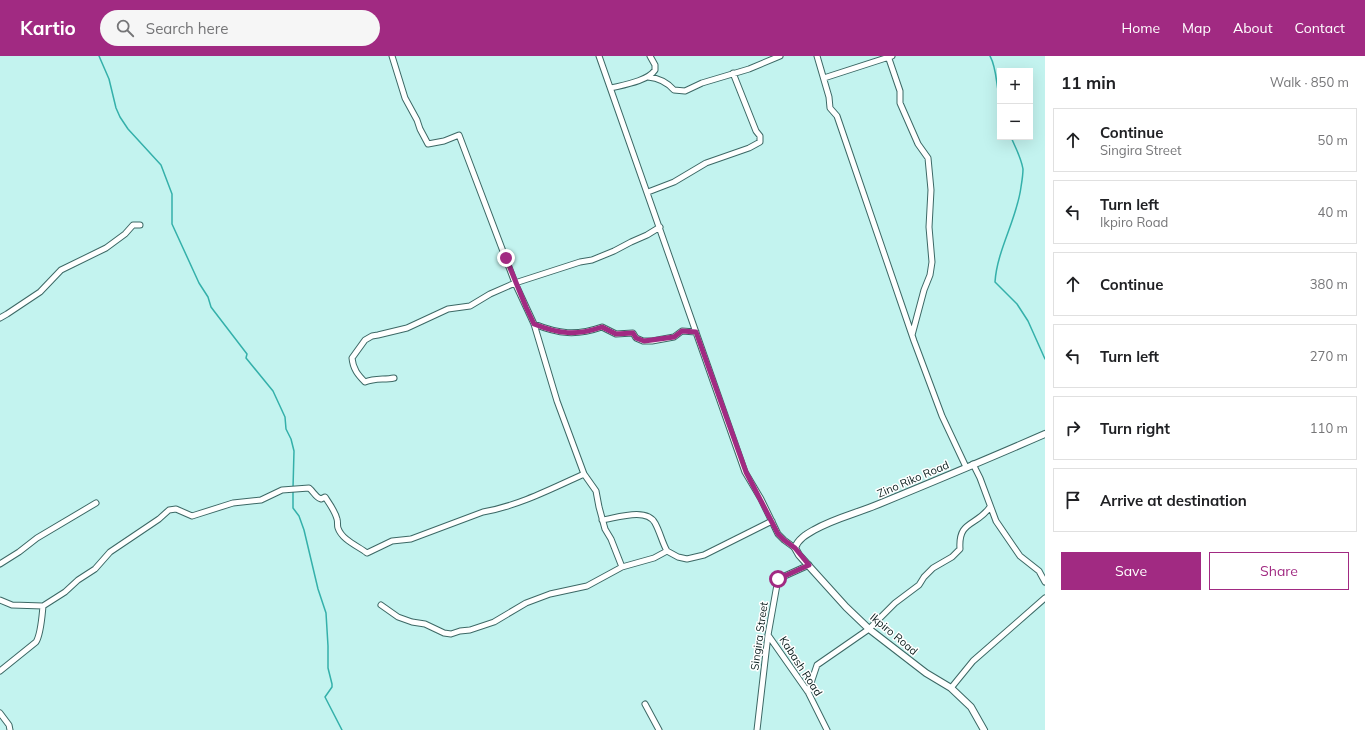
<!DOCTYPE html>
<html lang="en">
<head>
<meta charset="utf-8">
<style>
	body { margin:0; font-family:Mulish,sans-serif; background:#f6f6f6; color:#202124 }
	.controls { position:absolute; right:12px; top:12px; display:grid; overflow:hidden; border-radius:0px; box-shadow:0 4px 16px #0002 }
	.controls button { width:36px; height:36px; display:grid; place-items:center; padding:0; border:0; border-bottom:1px solid #e0e0e0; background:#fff; color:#202124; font:20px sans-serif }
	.stop { position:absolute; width:12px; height:12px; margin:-9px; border:3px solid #a12a82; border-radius:50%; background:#fff }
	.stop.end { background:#a12a82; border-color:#fff; box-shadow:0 1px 4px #0008 }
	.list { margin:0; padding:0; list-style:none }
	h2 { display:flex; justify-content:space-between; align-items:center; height:52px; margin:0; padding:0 16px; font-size:17px }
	h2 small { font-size:13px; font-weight:400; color:#757577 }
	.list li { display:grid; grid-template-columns:26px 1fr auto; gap:12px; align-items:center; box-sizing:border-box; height:64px; margin:0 8px 8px; padding:0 8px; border:1px solid #e0e0e0; border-radius:0px }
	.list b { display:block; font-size:15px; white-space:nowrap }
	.list p { margin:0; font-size:13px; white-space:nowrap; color:#757577 }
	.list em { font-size:13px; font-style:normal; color:#757577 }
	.actions { display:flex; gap:8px; padding:12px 16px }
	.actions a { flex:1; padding:9px 0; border:1px solid #a12a82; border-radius:0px; text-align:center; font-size:14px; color:#a12a82 }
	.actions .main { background:#a12a82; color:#fff }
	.icon { flex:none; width:22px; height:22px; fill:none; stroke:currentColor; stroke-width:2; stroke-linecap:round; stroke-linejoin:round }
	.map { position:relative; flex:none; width:1045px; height:674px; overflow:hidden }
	header { display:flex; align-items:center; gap:24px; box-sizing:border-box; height:56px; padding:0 20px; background:#a12a82; color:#fff }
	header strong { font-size:19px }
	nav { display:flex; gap:22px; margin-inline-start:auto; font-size:14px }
	.search { width:280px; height:36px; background:#f6f6f6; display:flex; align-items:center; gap:10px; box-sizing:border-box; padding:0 14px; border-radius:22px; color:#757577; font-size:15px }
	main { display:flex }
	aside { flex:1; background:#fff }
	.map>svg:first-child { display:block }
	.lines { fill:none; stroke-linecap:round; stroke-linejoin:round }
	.stream { stroke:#34b0aa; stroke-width:1.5 }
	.minor-casing { stroke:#3c6865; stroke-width:7 }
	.tertiary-casing { stroke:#3c6865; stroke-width:8 }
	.minor { stroke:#fff; stroke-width:5 }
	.tertiary { stroke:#fff; stroke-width:6 }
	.route { stroke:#a12a82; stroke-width:5 }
	.labels { text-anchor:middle; stroke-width:3; stroke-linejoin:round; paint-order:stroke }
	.street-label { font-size:11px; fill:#0a1d1c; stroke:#fff }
</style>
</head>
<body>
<header>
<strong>Kartio</strong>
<div class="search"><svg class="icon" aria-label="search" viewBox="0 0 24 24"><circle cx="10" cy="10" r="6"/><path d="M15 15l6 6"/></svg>Search here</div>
<nav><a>Home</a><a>Map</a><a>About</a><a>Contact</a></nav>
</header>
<main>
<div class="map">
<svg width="1045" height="674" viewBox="0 0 1045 674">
	<rect width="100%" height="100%" fill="#c3f3ef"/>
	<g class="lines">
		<path class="stream" d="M 99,0 L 109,23 L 116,52 L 120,61 L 128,73 L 161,109 L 172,138 L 172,168 L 199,227 L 208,241 L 211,251 L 214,255 L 247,298 L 246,302 L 273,335 L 285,361 L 286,373 L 291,383 L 294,395 L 293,432
			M 990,0 C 997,12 996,30 1000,44
			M 1011,81 C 1015,91 1021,101 1023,113 C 1023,118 1022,125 1021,131 C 1017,163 997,194 995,226 L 1017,248 L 1028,265 L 1045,303
			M 293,435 L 293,452 L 299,460 L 304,474 L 318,533 L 326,557 L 328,590 L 328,612 L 332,628 L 332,631 L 325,641 L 342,674"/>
		<defs>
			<path id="minor" d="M 392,0 L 405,42 L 417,64 L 420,73 L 428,88 L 444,85 L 459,79 L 515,227 L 534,268 L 557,345 L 584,418 L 596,435 L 599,451 L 605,473 L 611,483 L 622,511
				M 599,0 L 745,416 L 761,443 L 778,478 L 784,484 L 795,492
				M 817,0 L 829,41 L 830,52 L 837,60 L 914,285 L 942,360 L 966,411
				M 888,0 L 900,35 L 900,47 L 918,88 L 928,102 L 931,134 L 929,171 L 932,206 L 930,219 L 924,234 L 912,279
				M 648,21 C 658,22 667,26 674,34 L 685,35 L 702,27 L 749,13 L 780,0
				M 824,22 L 892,0
				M 611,32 C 623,29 648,25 655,14 L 655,9 L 650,0
				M 648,136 L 674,126 L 706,107 L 749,92 L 760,86 L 760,80 L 756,75 L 733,17
				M 0,262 L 7,258 L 40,236 L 61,214 L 106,192 L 125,178 L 133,169 L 140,169
				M 534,268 C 559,278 576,280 602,271 L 616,278 L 633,277 L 636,282 L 643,285 L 652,285 L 674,281 L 682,275 L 696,276
				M 394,322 C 384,324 375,322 365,326 C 358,319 353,313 352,302 L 365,284 L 372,280 L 378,279 L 407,272 L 448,253 L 470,250 L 490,238 L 515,227 L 580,206 L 592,204 L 614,195 L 631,186 L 647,179 L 660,171
				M 973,408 L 980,422 L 996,465 L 1020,500 L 1039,515 L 1045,526
				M 602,464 C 616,462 647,451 655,467 C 660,476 662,486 667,495
				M 0,508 L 19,496 L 37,482 L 96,447
				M 0,544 L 12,549 L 43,550 L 65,536 L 78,524 L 95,513 L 110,496 L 159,463 L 169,454 L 176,453 L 192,460 L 233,447 L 261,444 L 282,434 L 309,432 C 314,436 315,441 321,443 L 325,441 C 329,447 335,455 337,463 C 338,466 337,469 338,472 C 342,484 358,490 367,497 L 392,485 L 411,483 L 483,456 C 518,450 551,433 584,418
				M 381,549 L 398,561 L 412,566 L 425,568 L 444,577 L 451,578 L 460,575 L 470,574 L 494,566 L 526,547 L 550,538 L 587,530 L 622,511 L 654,502 L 667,495 L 678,501 L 687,503 L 704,499 L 772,465
				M 768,579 L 808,636 L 827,674
				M 0,615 L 36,586 C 41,578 42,560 43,550
				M 951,632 L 973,605 L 1045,542
				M 808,636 L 817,609 L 869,573 L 895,547 L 919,529 L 924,521 L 933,512 L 952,501 L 960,493 C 958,464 976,471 990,451
				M 645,648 L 659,674
				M 0,657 L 9,669 L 10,674
				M 757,674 L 768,579 L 778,523 L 809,509"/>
			<path id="tertiary" d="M 984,674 L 971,651 L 951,632 L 926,617 L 869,573 L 846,551 L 799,499 L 795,492 C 798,483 807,478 814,474 C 835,462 858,457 879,448 C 935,425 990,402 1045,378"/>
		</defs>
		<use href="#minor" class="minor-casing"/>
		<use href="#tertiary" class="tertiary-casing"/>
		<use href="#minor" class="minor"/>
		<use href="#tertiary" class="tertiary"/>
	</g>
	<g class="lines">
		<path class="route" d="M 506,202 L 526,251 L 534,268 C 559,278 576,280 602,271 L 616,278 L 633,277 L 636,282 L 644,285 L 652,284 L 674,281 L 682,275 L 696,276 L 746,416 L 778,478 L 784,484 L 795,492 L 809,509 L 778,523"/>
	</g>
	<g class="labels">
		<g class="street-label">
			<text transform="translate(913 423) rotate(-23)" y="4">Zino Riko Road</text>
			<text transform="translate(894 578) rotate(40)" y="4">Ikpiro Road</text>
			<text transform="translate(759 580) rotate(-82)" y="4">Singira Street</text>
			<text transform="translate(801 610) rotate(57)" y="4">Kabash Road</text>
		</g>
	</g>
</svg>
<div class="controls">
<button>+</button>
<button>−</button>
</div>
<div class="stop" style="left:778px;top:523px"></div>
<div class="stop end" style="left:506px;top:202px"></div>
</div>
<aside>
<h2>11 min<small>Walk · 850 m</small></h2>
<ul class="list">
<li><svg class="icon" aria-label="ahead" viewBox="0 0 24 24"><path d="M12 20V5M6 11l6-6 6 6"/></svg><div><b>Continue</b><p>Singira Street</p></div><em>50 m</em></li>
<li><svg class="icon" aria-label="left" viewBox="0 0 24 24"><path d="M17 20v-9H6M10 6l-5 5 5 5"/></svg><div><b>Turn left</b><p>Ikpiro Road</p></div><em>40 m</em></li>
<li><svg class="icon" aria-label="ahead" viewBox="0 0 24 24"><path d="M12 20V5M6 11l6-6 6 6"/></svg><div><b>Continue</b></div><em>380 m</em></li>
<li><svg class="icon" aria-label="left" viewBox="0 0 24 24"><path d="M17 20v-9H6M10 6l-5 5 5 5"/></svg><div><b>Turn left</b></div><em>270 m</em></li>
<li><svg class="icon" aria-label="right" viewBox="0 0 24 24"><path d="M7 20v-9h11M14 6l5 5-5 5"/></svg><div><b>Turn right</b></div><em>110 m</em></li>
<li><svg class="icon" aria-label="arrive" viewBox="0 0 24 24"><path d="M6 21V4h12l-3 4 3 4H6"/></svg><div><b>Arrive at destination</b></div></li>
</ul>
<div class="actions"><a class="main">Save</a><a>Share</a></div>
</aside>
</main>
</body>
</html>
